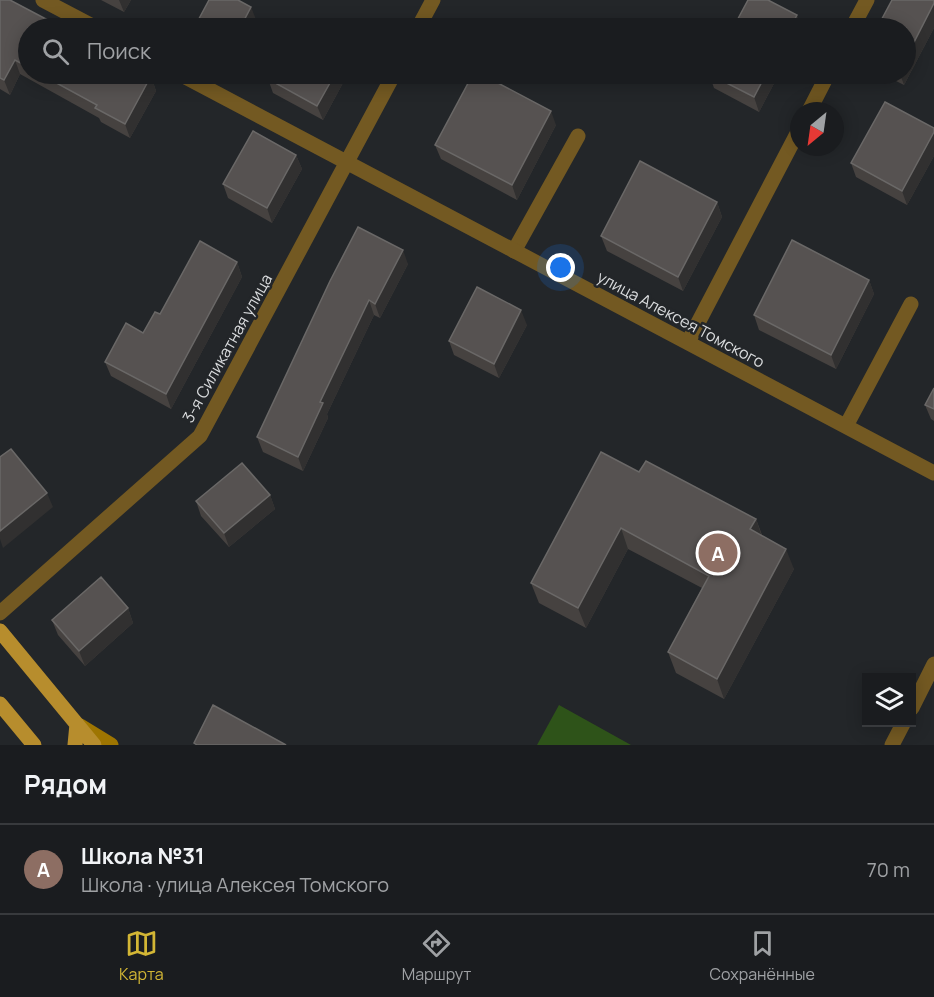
<!DOCTYPE html>
<html lang="ru">
<head>
<meta charset="utf-8">
<style>
	body { margin:0; font-family:Manrope,sans-serif; background:#27292c; color:#f1f3f6 }
	.controls { position:absolute; right:18px; bottom:18px; display:grid; overflow:hidden; border-radius:0px; box-shadow:0 3px 15px #0003 }
	.controls button { width:54px; height:54px; display:grid; place-items:center; padding:0; border:0; border-bottom:2px solid #383a3d; background:#1a1c1f; color:#f1f3f6; font:30px sans-serif }
	.compass { position:absolute; left:790px; top:102px; width:54px; height:54px; border-radius:50%; background:#1a1c1f; box-shadow:0 3px 15px #0003; rotate:209deg }
	.you { position:absolute; left:561px; top:268px; width:21px; height:21px; margin:-15px; border:4px solid #fff; border-radius:50%; background:#1a73e8; box-shadow:0 0 0 9px #1a73e833 }
	.badge { display:grid; place-items:center; width:39px; height:39px; border-radius:50%; background:#d3b635; color:#fff; font-size:20px; font-weight:700 }
	.pin { position:absolute; translate:-50% -50%; border:3px solid #fff; box-shadow:0 2px 6px #0006 }
	.list { margin:0; padding:0; list-style:none }
	h2 { display:flex; justify-content:space-between; align-items:center; height:78px; margin:0; padding:0 24px; font-size:26px }
	h2 small { font-size:20px; font-weight:400; color:#9fa1a4 }
	.list li { display:grid; grid-template-columns:39px 1fr auto; gap:18px; align-items:center; box-sizing:border-box; height:90px; padding:0 24px; border-top:2px solid #383a3d }
	.list b { display:block; font-size:22px; white-space:nowrap }
	.list p { margin:0; font-size:20px; white-space:nowrap; color:#9fa1a4 }
	.list em { font-size:20px; font-style:normal; color:#9fa1a4 }
	.icon { flex:none; width:33px; height:33px; fill:none; stroke:currentColor; stroke-width:2; stroke-linecap:round; stroke-linejoin:round }
	.map { position:relative; flex:none; width:934px; height:745px; overflow:hidden }
	.search { position:absolute; background:#1a1c1f; box-shadow:0 3px 15px #0003; left:18px; right:18px; top:18px; height:66px; display:flex; align-items:center; gap:15px; box-sizing:border-box; padding:0 21px; border-radius:33px; color:#9fa1a4; font-size:22px }
	.sheet { height:168px; background:#1a1c1f }
	nav { display:flex; justify-content:space-around; align-items:center; box-sizing:border-box; height:84px; border-top:2px solid #383a3d; background:#1a1c1f; font-size:16px; color:#9fa1a4 }
	nav a { display:grid; justify-items:center; gap:3px }
	nav .on { color:#d3b635 }
	.map>svg:first-child { display:block }
	.green { fill:#2e5319 }
	.lines { fill:none; stroke-linecap:round; stroke-linejoin:round }
	.lane { stroke:#735922; stroke-width:15 }
	.street { stroke:#735922; stroke-width:15 }
	.secondary { stroke:#9e7501; stroke-width:15 }
	.primary { stroke:#b78d2d; stroke-width:15 }
	.wall { fill:#464240 }
	.shaded-wall { fill:#313030 }
	.building { fill:#565251; stroke:#6a6867; stroke-width:1.5 }
	.labels { text-anchor:middle; stroke-width:5; stroke-linejoin:round; paint-order:stroke }
	.street-label { font-size:16px; fill:#d9dbdd; stroke:#232629 }
</style>
</head>
<body>
<div class="map">
<svg width="934" height="745" viewBox="0 0 934 745">
	<rect width="100%" height="100%" fill="#232629"/>
	<path class="green" d="M 559,705 L 631,745 L 537,745 Z"/>
	<g class="lines">
		<path class="lane" d="M 514,251 L 578,136
			M 846,426 L 911,304"/>
		<path class="street" d="M 43,0 L 96,28
			M 418,28 L 433,0
			M 852,28 L 867,0
			M 180,74 L 934,473
			M 809,111 L 828,74
			M 688,342 L 799,130
			M 0,613 L 200,436 L 394,74
			M 912,708 L 934,664
			M 892,745 L 904,722"/>
		<path class="secondary" d="M 80,726 L 111,745"/>
		<path class="primary" d="M 0,631 L 94,745
			M 0,704 L 34,745
			M 75,745 L 77,724"/>
	</g>
	<path class="wall" d="M 0,0 L 28,28 L 28,74 L 146,74 L 151,76 L 156,91 L 130,138 L 101,122 L 99,118 L 20,74 L 10,95 L 0,89 Z
		M 101,0 L 131,0 L 124,12 Z
		M 934,0 L 934,28 L 904,85 L 882,74 L 906,74 Z
		M 709,74 L 779,74 L 759,112 L 714,88 Z
		M 268,79 L 343,83 L 323,120 L 273,93 Z
		M 556,125 L 517,200 L 441,159 L 435,145 Z
		M 934,128 L 934,156 L 907,205 L 856,177 L 851,163 Z
		M 296,155 L 302,169 L 272,223 L 228,198 L 223,184 Z
		M 717,202 L 722,217 L 683,291 L 607,251 L 601,236 Z
		M 358,227 L 408,264 L 380,318 L 374,315 L 327,414 L 328,418 L 303,471 L 263,452 L 257,437 Z
		M 237,262 L 242,277 L 171,409 L 111,376 L 105,362 L 143,333 L 160,314 Z
		M 869,280 L 874,294 L 836,369 L 759,330 L 754,315 Z
		M 527,325 L 499,378 L 454,355 L 449,341 Z
		M 934,388 L 934,421 L 931,419 L 925,405 Z
		M 639,472 L 756,519 L 762,535 L 794,569 L 724,699 L 676,673 L 668,652 L 702,588 L 628,549 L 586,628 L 539,603 L 531,583 Z
		M 270,495 L 275,509 L 229,547 L 201,516 L 196,501 Z
		M 128,608 L 133,623 L 85,666 L 58,635 L 52,620 Z"/>
	<path class="shaded-wall" d="M 119,0 L 131,0 L 124,12 Z
		M 934,3 L 934,28 L 904,85 L 900,74 L 906,74 L 906,58 Z
		M 251,7 L 257,22 L 253,28 L 240,28 Z
		M 797,15 L 802,28 L 790,28 Z
		M 15,60 L 20,74 L 10,95 L 4,80 Z
		M 335,74 L 340,74 L 343,83 L 323,120 L 317,106 Z
		M 766,74 L 779,74 L 759,112 L 754,97 Z
		M 151,76 L 156,91 L 130,138 L 125,124 Z
		M 551,111 L 556,125 L 517,200 L 512,185 Z
		M 934,132 L 934,156 L 907,205 L 902,191 Z
		M 296,155 L 302,169 L 272,223 L 267,208 Z
		M 717,202 L 722,217 L 683,291 L 678,277 Z
		M 403,250 L 408,264 L 380,318 L 375,304 Z
		M 237,262 L 242,277 L 171,409 L 166,394 Z
		M 869,280 L 874,294 L 836,369 L 831,355 Z
		M 369,300 L 374,315 L 327,414 L 328,418 L 303,471 L 298,457 L 320,402 Z
		M 521,310 L 527,325 L 499,378 L 494,364 Z
		M 47,493 L 53,507 L 3,548 L 0,539 L 0,531 Z
		M 270,495 L 275,509 L 229,547 L 224,533 Z
		M 756,519 L 763,540 L 750,529 Z
		M 621,528 L 628,549 L 586,628 L 578,608 Z
		M 786,549 L 794,569 L 724,699 L 717,679 Z
		M 128,608 L 133,623 L 85,666 L 79,651 Z"/>
	<path class="building" d="M 0,0 L 10,0 L 63,28 L 28,28 L 28,67 L 15,60 L 4,80 L 0,78 Z
		M 209,0 L 238,0 L 251,7 L 240,28 L 194,28 Z
		M 748,0 L 768,0 L 797,15 L 790,28 L 733,28 Z
		M 892,0 L 934,0 L 934,3 L 906,58 L 906,28 L 877,28 Z
		M 40,74 L 146,74 L 151,76 L 125,124 L 95,108 L 97,105 Z
		M 271,74 L 335,74 L 317,106 L 268,79 Z
		M 473,74 L 481,74 L 551,111 L 512,185 L 435,145 Z
		M 709,74 L 766,74 L 754,97 Z
		M 885,102 L 934,128 L 934,132 L 902,191 L 851,163 Z
		M 253,131 L 296,155 L 267,208 L 223,184 Z
		M 640,161 L 717,202 L 678,277 L 601,236 Z
		M 358,227 L 403,250 L 375,304 L 369,300 L 320,402 L 323,403 L 298,457 L 257,437 L 330,281 Z
		M 792,240 L 869,280 L 831,355 L 754,315 Z
		M 200,241 L 237,262 L 166,394 L 105,362 L 126,323 L 143,333 L 155,312 L 160,314 Z
		M 477,287 L 521,310 L 494,364 L 449,341 Z
		M 934,388 L 934,409 L 925,405 Z
		M 11,449 L 47,493 L 0,531 L 0,457 Z
		M 601,452 L 639,472 L 646,461 L 756,519 L 750,529 L 786,549 L 717,679 L 668,652 L 709,576 L 621,528 L 578,608 L 531,583 Z
		M 242,463 L 270,495 L 224,533 L 196,501 Z
		M 101,577 L 128,608 L 79,651 L 52,620 Z
		M 213,705 L 286,745 L 197,745 L 194,743 Z"/>
	<g class="labels">
		<g class="street-label">
			<text transform="translate(681 319) rotate(28)" y="6">улица Алексея Томского</text>
			<text transform="translate(227 348) rotate(-61)" y="6">3-я Силикатная улица</text>
		</g>
	</g>
</svg>
<div class="controls">
<button><svg class="icon" aria-label="layers" viewBox="0 0 24 24"><path d="M12 4l9 5-9 5-9-5zM3 14l9 5 9-5"/></svg></button>
</div>
<svg class="compass" viewBox="-18 -18 36 36"><path d="M0-13l5 13h-10z" fill="#e53935"/><path d="M0 13l5-13h-10z" fill="#9fa1a4"/></svg>
<div class="you"></div>
<div class="pin badge" style="left:718px;top:553px;background:#8d6e63">A</div>
<div class="search"><svg class="icon" aria-label="search" viewBox="0 0 24 24"><circle cx="10" cy="10" r="6"/><path d="M15 15l6 6"/></svg>Поиск</div>
</div>
<section class="sheet">
<h2>Рядом<small></small></h2>
<ul class="list">
<li><span class="badge" style="background:#8d6e63">A</span><div><b>Школа №31</b><p>Школа · улица Алексея Томского</p></div><em>70 m</em></li>
</ul>
</section>
<nav>
<a class="on"><svg class="icon" aria-label="map" viewBox="0 0 24 24"><path d="M3 6l6-2 6 2 6-2v14l-6 2-6-2-6 2zM9 4v14M15 6v14"/></svg>Карта</a>
<a><svg class="icon" aria-label="directions" viewBox="0 0 24 24"><path d="M12 3l9 9-9 9-9-9zM9 14v-3h6M13 9l2 2-2 2"/></svg>Маршрут</a>
<a><svg class="icon" aria-label="saved" viewBox="0 0 24 24"><path d="M7 4h10v16l-5-4-5 4z"/></svg>Сохранённые</a>
</nav>
</body>
</html>
